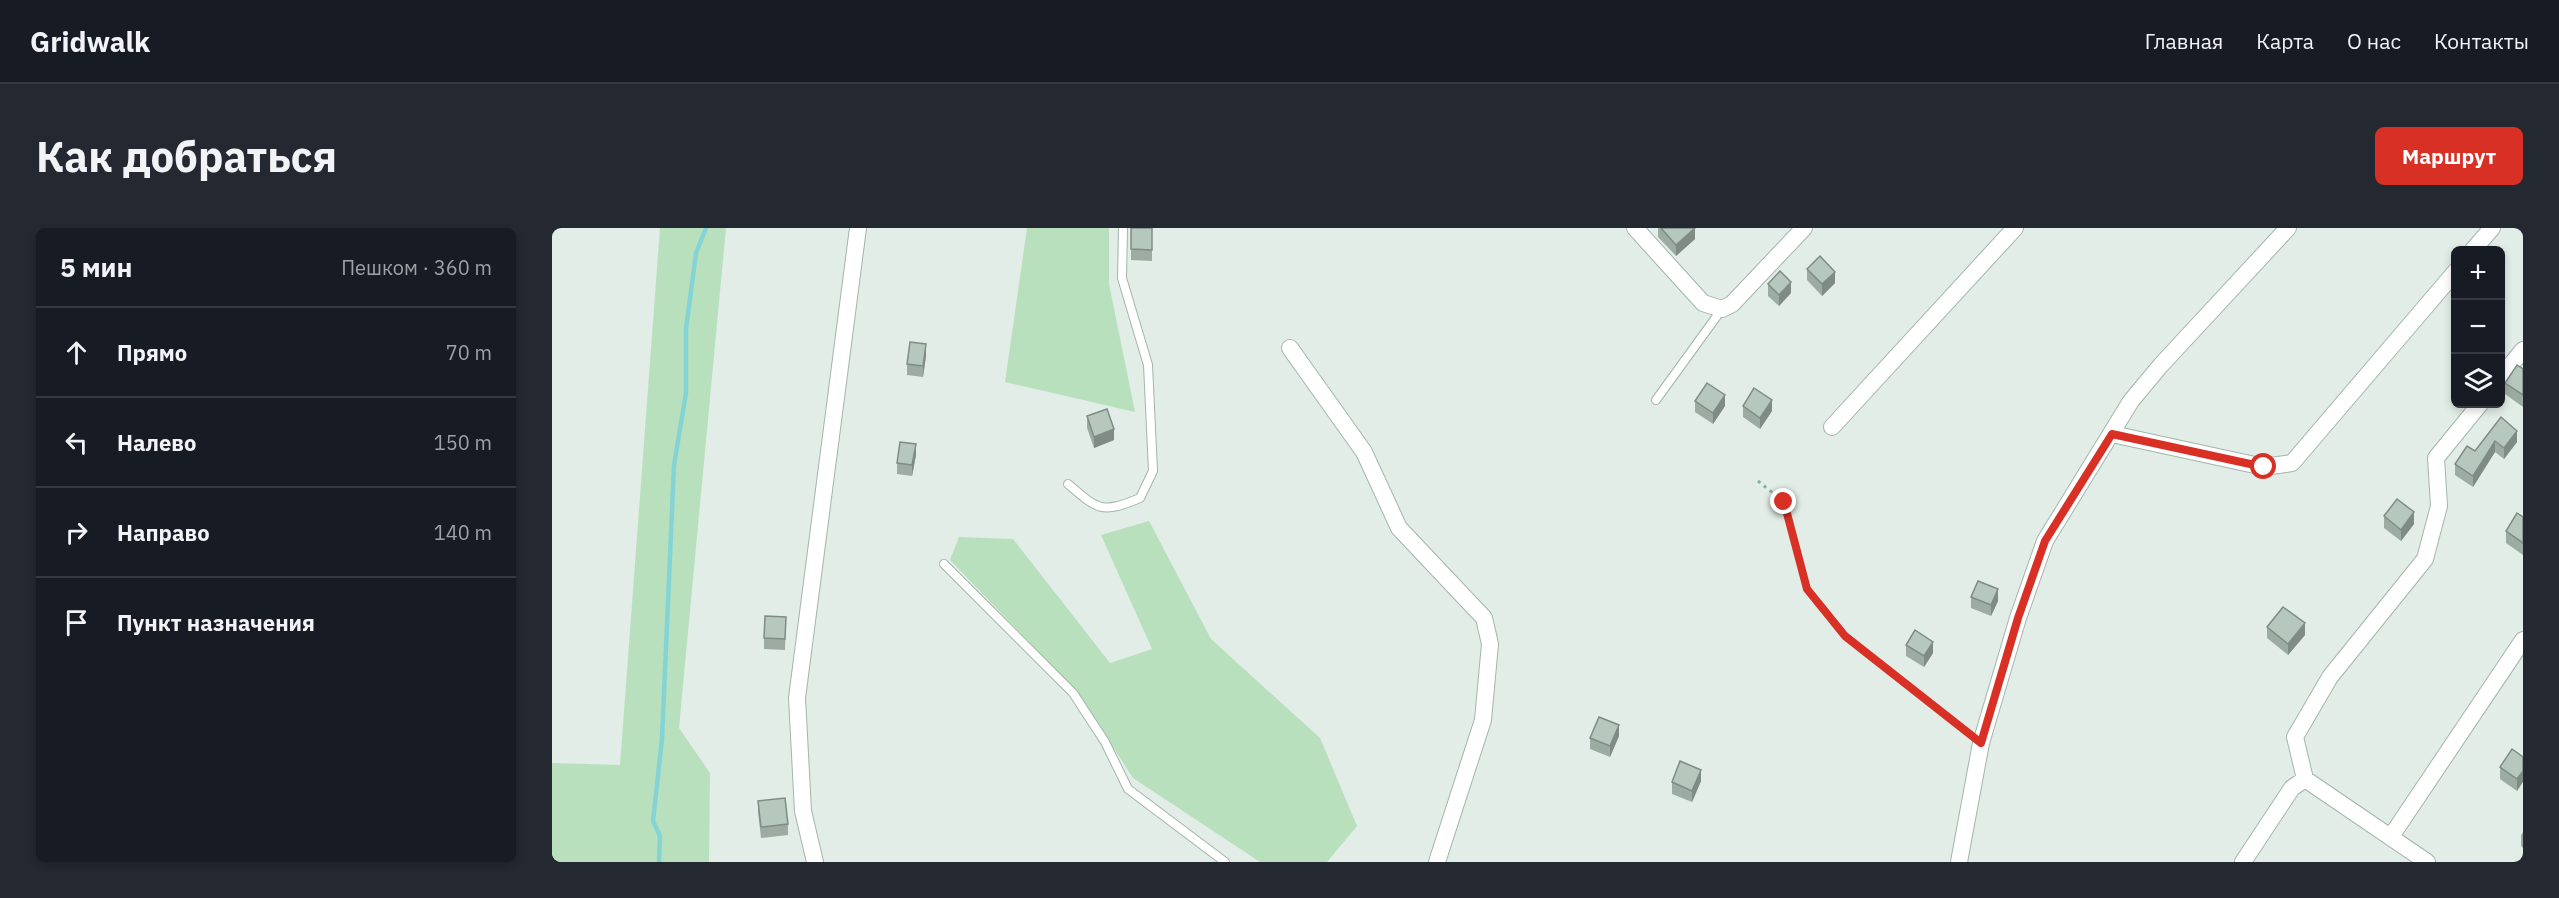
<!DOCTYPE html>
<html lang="ru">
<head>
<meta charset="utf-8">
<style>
	body { margin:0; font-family:"IBM Plex Sans",sans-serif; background:#242831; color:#f1f3f6 }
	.controls { position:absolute; right:18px; top:18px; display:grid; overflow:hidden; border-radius:9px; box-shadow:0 3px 9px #0003 }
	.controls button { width:54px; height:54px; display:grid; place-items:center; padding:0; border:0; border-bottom:2px solid #363941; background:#171b24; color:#f1f3f6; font:30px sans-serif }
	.stop { position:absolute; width:18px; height:18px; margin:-14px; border:4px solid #d93025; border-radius:50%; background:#fff }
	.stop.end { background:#d93025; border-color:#fff; box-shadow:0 2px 6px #0008 }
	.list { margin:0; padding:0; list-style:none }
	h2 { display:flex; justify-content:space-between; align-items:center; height:78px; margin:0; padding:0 24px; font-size:26px }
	h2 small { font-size:20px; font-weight:400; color:#9ea1a6 }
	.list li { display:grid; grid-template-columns:39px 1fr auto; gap:18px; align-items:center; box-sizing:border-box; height:90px; padding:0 24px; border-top:2px solid #363941 }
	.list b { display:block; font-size:22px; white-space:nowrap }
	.list em { font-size:20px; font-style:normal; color:#9ea1a6 }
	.icon { flex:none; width:33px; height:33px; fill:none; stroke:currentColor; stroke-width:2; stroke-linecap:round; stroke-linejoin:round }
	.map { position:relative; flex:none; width:1971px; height:634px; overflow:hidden; border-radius:9px }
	header { display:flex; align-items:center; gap:36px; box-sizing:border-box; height:84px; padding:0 30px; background:#171b24; border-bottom:2px solid #363941 }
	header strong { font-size:28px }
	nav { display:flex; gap:33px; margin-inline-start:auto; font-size:21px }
	.intro { display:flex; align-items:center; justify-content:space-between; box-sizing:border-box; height:144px; padding:0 36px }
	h1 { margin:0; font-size:42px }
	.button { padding:15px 27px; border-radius:9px; background:#d93025; color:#fff; font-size:21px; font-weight:700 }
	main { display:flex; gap:36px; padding:0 36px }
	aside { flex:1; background:#171b24; border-radius:9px; box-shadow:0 3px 9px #0003 }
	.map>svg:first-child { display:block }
	.green { fill:#b8e0bd }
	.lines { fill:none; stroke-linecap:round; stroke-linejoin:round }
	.stream { stroke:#84d4d6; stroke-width:4.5 }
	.service-casing { stroke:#a3b5ac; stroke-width:10 }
	.minor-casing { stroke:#a3b5ac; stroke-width:18 }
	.path { stroke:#7fb39c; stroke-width:3; stroke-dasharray:3 4.5; stroke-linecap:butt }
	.service { stroke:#fff; stroke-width:8 }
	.minor { stroke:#fff; stroke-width:16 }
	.wall { fill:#9daca3 }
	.shaded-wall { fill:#7f8c85 }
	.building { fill:#b6c8be; stroke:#7f8c85; stroke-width:1.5 }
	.route { stroke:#d93025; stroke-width:8 }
</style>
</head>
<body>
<header>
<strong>Gridwalk</strong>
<nav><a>Главная</a><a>Карта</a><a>О нас</a><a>Контакты</a></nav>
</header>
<div class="intro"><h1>Как добраться</h1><a class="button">Маршрут</a></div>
<main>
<aside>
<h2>5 мин<small>Пешком · 360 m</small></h2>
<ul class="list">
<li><svg class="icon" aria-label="ahead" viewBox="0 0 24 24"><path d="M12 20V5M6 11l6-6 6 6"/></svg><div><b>Прямо</b></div><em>70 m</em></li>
<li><svg class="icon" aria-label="left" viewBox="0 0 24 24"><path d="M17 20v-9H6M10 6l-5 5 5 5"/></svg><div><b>Налево</b></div><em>150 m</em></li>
<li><svg class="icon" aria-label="right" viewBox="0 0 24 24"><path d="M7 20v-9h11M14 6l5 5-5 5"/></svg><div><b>Направо</b></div><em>140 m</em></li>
<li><svg class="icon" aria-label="arrive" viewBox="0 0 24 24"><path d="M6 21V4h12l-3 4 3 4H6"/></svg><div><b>Пункт назначения</b></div></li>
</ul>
</aside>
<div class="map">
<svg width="1971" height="634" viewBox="0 0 1971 634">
	<rect width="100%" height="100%" fill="#e1ede6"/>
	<path class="green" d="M 108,0 L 174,0 L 127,500 L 158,545 L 157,634 L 0,634 L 0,535 L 68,537 Z
		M 475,0 L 557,0 L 557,56 L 583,184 L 453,154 Z
		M 597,293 L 659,411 L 768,510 L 805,598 L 775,634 L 708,634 L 581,550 L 527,466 L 398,332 L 407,309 L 461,311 L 558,435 L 600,421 L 549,307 Z"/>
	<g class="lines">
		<path class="stream" d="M 107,634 L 108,608 L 101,593 L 110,511 L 122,237 L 134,165 L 134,101 L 144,25 L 154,0"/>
		<defs>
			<path id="service" d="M 1104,172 L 1170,81
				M 516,256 C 546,282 550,286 588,270 L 601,243 L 596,137 L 570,50 L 571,0
				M 392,336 L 521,465 L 553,514 L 576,561 L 673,634"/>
			<path id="minor" d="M 1083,0 L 1151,75 L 1170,81 L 1180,76 L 1252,0
				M 1921,22 L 1940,0
				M 738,120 L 812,224 L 847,300 L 932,390 L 938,416 L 931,492 L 885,634
				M 1948,150 L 1971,122
				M 1280,199 L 1463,0
				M 1560,206 L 1712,239 L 1740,235 L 1904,43
				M 1753,551 L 1743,509 L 1778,449 L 1873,331 L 1887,278 L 1884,230 L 1928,176
				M 1840,607 L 1971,412
				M 263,634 L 251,583 L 245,470 L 306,0
				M 1407,634 L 1429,515 L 1466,390 L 1493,313 L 1579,173 L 1609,137 L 1736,0
				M 1691,634 L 1740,560 L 1753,551 L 1875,634"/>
		</defs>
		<use href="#service" class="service-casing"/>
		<use href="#minor" class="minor-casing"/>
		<path class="path" d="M 1206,253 L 1232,274 L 1255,361 L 1293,408 L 1416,504"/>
		<use href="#service" class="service"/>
		<use href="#minor" class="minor"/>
	</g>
	<path class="wall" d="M 579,0 L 600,0 L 600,33 L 579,32 Z
		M 1106,0 L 1143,0 L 1143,11 L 1124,28 L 1106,9 Z
		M 1255,41 L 1283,55 L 1270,68 L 1255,52 Z
		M 1216,56 L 1239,65 L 1227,78 L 1216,68 Z
		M 374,128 L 371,149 L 355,147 L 355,136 Z
		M 1971,141 L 1971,179 L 1953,166 L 1953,155 Z
		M 1143,173 L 1173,178 L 1161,196 L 1143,184 Z
		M 1191,178 L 1220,183 L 1208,201 L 1191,189 Z
		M 535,188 L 562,212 L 542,220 L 535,200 Z
		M 1949,189 L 1965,214 L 1952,231 L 1943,224 L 1921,259 L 1903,247 L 1903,236 L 1923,223 Z
		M 364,227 L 360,248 L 345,246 L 345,235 Z
		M 1832,288 L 1862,296 L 1849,313 L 1832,300 Z
		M 1971,289 L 1971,327 L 1954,315 L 1954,303 Z
		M 1419,369 L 1446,373 L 1439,388 L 1419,380 Z
		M 234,389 L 233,422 L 212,421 L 212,410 Z
		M 1715,399 L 1753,407 L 1736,427 L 1715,410 Z
		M 1354,417 L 1381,425 L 1372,439 L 1354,428 Z
		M 1067,508 L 1058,529 L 1038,521 L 1038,510 Z
		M 1971,529 L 1965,563 L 1948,551 L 1948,539 Z
		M 1149,553 L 1140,574 L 1120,566 L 1120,554 Z
		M 206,573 L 236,596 L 236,607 L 209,610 L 206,584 Z
		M 1971,604 L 1971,620 L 1969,618 L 1969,607 Z"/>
	<path class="shaded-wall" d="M 1143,0 L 1143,11 L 1124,28 L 1124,17 Z
		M 1283,44 L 1283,55 L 1270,68 L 1270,56 Z
		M 1239,54 L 1239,65 L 1227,78 L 1227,67 Z
		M 374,116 L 374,128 L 371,149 L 371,138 Z
		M 1173,167 L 1173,178 L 1161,196 L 1161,185 Z
		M 1220,172 L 1220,183 L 1208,201 L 1208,190 Z
		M 562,201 L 562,212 L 542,220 L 542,209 Z
		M 1965,203 L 1965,214 L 1952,231 L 1952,220 Z
		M 1943,213 L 1943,224 L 1921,259 L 1921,248 Z
		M 364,216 L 364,227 L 360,248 L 360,237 Z
		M 1862,284 L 1862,296 L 1849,313 L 1849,302 Z
		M 1446,361 L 1446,373 L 1439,388 L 1439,377 Z
		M 1753,395 L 1753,407 L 1736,427 L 1736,416 Z
		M 1381,414 L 1381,425 L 1372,439 L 1372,428 Z
		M 1067,497 L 1067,508 L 1058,529 L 1058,518 Z
		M 1149,542 L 1149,553 L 1140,574 L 1140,563 Z
		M 1971,543 L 1971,554 L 1965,563 L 1965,551 Z"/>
	<path class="building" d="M 579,0 L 600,0 L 600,22 L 579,21 Z
		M 1109,0 L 1143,0 L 1124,17 Z
		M 1268,28 L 1283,44 L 1270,56 L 1255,41 Z
		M 1228,43 L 1239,54 L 1227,67 L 1216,56 Z
		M 358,114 L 374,116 L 371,138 L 355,136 Z
		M 1965,137 L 1971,141 L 1971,167 L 1953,155 Z
		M 1155,155 L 1173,167 L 1161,185 L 1143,173 Z
		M 1202,160 L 1220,172 L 1208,190 L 1191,178 Z
		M 555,181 L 562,201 L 542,209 L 535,188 Z
		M 1949,189 L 1965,203 L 1952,220 L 1943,213 L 1921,248 L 1903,236 L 1915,218 L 1923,223 Z
		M 348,214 L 364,216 L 360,237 L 345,235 Z
		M 1845,271 L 1862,284 L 1849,302 L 1832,288 Z
		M 1965,285 L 1971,289 L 1971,315 L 1954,303 Z
		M 1426,353 L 1446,361 L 1439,377 L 1419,369 Z
		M 1731,379 L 1753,395 L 1736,416 L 1715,399 Z
		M 213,388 L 234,389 L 233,411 L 212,410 Z
		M 1363,402 L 1381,414 L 1372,428 L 1354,417 Z
		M 1047,489 L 1067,497 L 1058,518 L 1038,510 Z
		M 1960,521 L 1971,529 L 1971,543 L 1965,551 L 1948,539 Z
		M 1128,533 L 1149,542 L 1140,563 L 1120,554 Z
		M 233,570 L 236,596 L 209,599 L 206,573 Z"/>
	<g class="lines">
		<path class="route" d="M 1232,274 L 1255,361 L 1293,408 L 1429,515 L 1466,390 L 1493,313 L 1560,206 L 1712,239"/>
	</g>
</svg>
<div class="controls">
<button>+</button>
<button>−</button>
<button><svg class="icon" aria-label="layers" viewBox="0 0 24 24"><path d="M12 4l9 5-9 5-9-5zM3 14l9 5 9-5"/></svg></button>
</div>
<div class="stop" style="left:1712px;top:239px"></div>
<div class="stop end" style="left:1232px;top:274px"></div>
</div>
</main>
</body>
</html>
